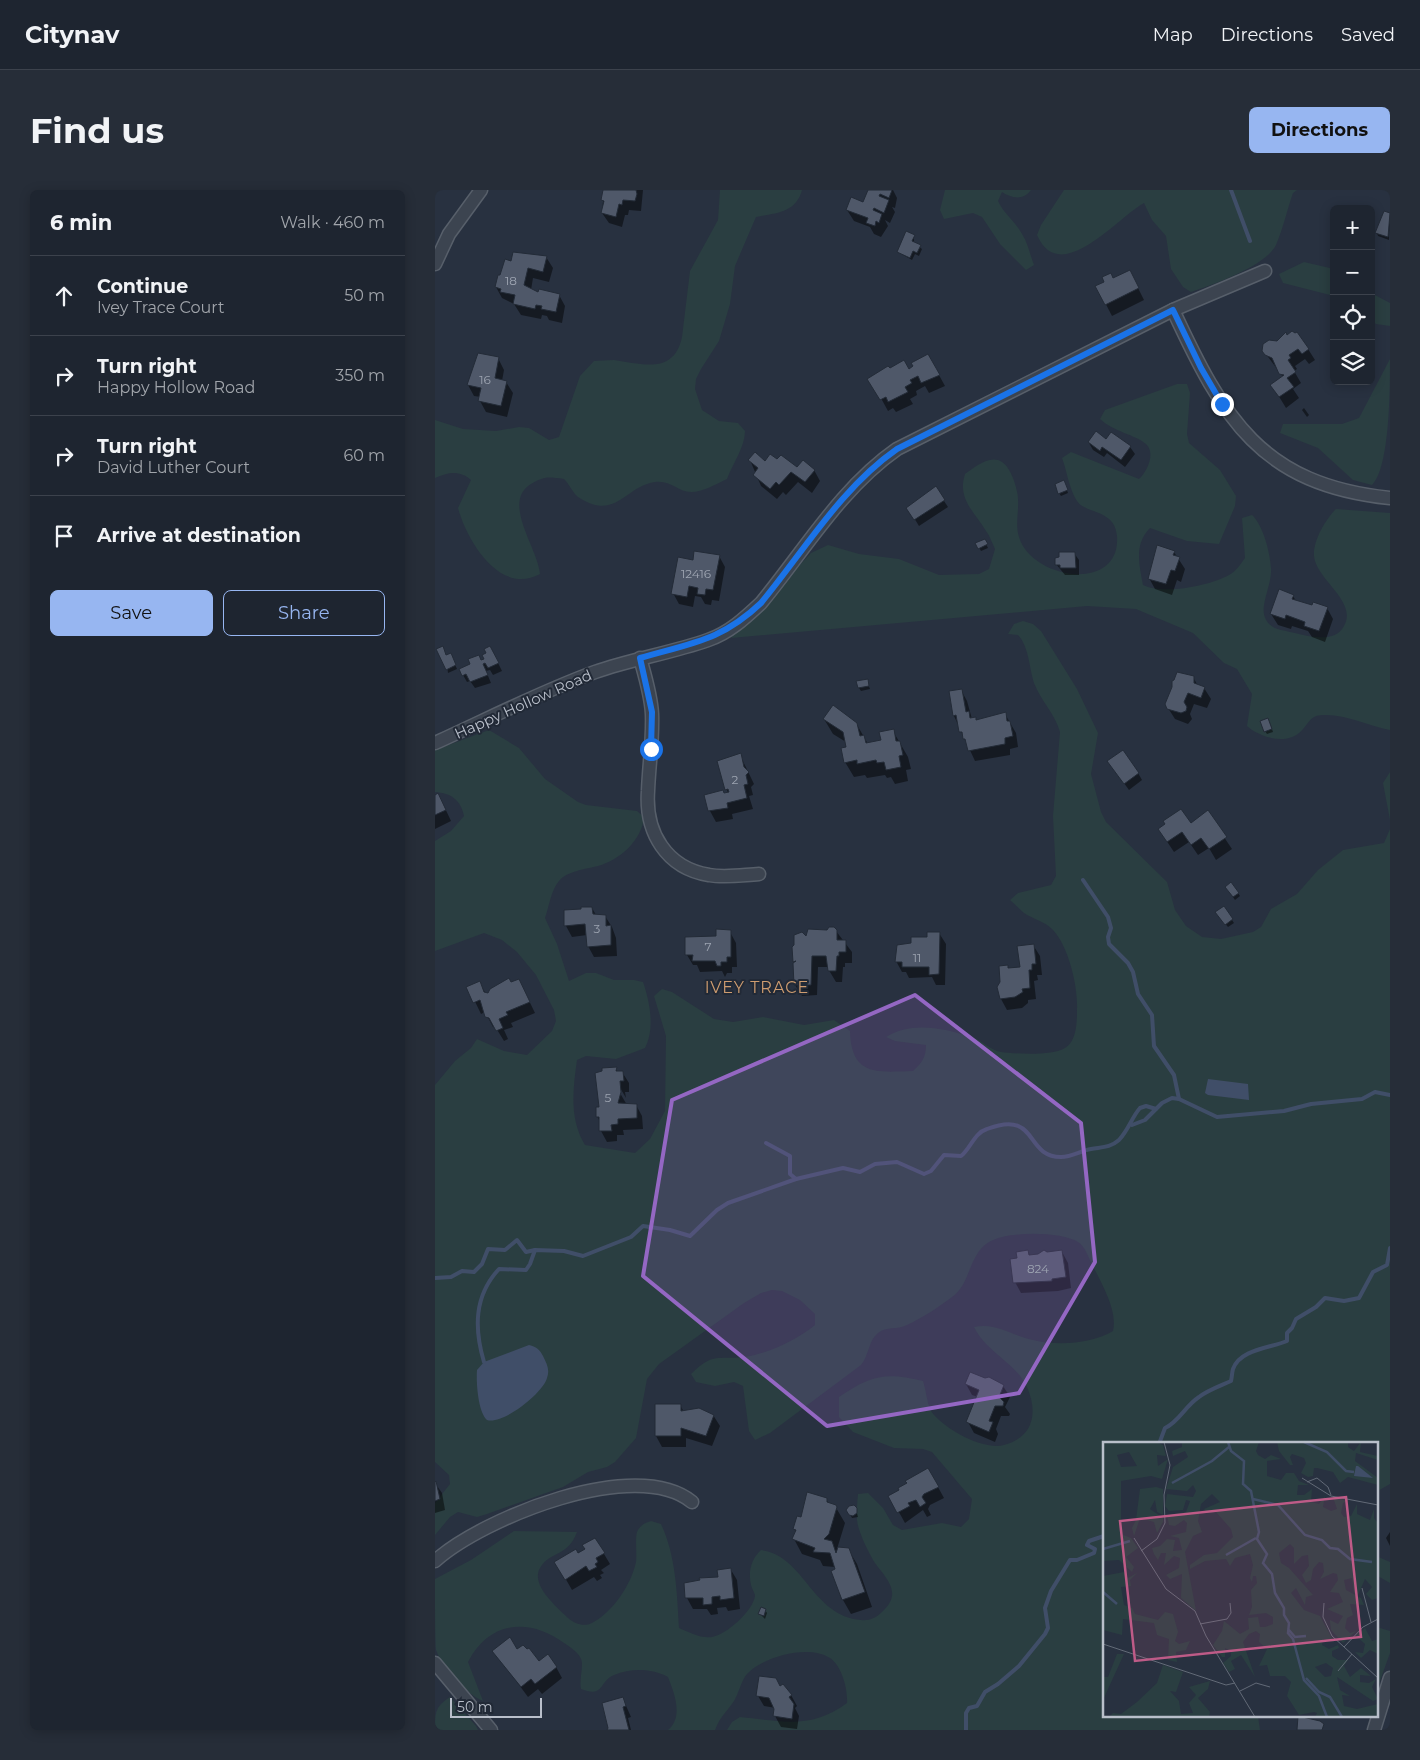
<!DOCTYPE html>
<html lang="en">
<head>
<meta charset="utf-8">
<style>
	:root { --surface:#1e2530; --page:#262d38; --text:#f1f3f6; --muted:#a1a5ab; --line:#3c424c; --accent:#97b6f1 }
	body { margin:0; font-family:Montserrat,sans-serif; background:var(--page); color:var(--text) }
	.controls { position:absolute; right:15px; top:15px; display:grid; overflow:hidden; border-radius:8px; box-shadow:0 2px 12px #0003 }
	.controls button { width:45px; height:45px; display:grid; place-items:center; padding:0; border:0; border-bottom:1px solid var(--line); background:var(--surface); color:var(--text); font:25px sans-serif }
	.scale { position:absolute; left:15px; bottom:12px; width:92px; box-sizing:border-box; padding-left:5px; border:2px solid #b9bfca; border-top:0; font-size:14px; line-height:18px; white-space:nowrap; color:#b9bfca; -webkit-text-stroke:4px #212936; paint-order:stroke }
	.stop { position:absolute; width:15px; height:15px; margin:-11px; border:4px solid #1a73e8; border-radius:50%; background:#fff }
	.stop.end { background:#1a73e8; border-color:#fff; box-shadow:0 1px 5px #0008 }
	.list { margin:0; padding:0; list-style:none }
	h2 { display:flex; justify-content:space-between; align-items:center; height:65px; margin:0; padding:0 20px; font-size:21px }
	h2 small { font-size:16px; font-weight:400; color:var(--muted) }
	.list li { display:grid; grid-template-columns:32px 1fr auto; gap:15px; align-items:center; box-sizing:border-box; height:80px; padding:0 20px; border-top:1px solid var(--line) }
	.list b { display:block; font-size:19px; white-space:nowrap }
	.list p { margin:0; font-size:16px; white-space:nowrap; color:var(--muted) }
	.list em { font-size:16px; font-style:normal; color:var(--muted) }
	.actions { display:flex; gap:10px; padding:15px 20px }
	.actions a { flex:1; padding:11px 0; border:1px solid var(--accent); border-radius:8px; text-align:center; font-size:18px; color:var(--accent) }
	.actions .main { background:var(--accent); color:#111 }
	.icon { flex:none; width:28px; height:28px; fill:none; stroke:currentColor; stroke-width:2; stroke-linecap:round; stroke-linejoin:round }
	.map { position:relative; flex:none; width:955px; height:1540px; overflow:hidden; border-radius:8px }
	header { display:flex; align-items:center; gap:30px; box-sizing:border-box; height:70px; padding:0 25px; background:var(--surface); border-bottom:1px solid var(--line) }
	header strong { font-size:24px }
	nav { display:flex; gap:28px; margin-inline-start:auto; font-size:18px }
	.intro { display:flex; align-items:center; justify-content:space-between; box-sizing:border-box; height:120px; padding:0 30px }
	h1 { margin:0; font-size:35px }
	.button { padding:12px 22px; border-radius:8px; background:var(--accent); color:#111; font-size:18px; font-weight:700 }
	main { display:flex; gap:30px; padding:0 30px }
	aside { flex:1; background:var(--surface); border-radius:8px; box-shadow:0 2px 12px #0003 }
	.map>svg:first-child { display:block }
</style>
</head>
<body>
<header>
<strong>Citynav</strong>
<nav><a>Map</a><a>Directions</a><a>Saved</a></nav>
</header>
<div class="intro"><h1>Find us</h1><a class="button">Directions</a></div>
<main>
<aside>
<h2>6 min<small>Walk · 460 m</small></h2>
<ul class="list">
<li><svg class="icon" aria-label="ahead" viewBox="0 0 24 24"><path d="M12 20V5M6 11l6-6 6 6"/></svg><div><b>Continue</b><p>Ivey Trace Court</p></div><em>50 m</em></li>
<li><svg class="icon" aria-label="right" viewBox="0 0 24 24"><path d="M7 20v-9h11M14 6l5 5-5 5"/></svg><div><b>Turn right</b><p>Happy Hollow Road</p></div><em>350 m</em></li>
<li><svg class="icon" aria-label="right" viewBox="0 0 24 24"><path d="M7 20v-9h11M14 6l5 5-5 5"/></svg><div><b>Turn right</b><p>David Luther Court</p></div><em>60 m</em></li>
<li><svg class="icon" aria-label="arrive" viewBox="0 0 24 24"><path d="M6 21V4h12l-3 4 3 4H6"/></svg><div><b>Arrive at destination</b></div></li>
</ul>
<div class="actions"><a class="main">Save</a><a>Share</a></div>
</aside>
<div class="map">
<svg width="955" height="1540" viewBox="0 0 955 1540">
	<rect width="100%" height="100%" fill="#283140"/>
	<g fill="#2a3e41">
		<path d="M285,0h82c-6,23 -26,23 -46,27l-21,49 -5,38 -11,37 -18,28 -5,10 -1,10 7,21 17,11 19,2 7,8c0,16 -12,32 -18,48 -11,5 -24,13 -36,13 -13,0 -20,-12 -36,-10 -30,4 -39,40 -77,15 -5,-4 -9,-13 -14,-18 -16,-2 -19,-3 -33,5 -30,18 7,64 9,90 -40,22 -73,-33 -82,-66l13,-28c-11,-10 -23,-8 -36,-2v-58l28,9 33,2 23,-4 10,1 20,12 10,-3 21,-61 14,-15c6,0 13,-1 20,-1 28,4 60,15 68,-23l8,-66 28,-51z"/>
		<path d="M510,0h86c-8,11 -20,8 -29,2l-4,9c6,13 17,20 24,33 6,9 8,21 12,31l-8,5 -26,-26 -18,-27 -9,-4 -29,6 -4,-9z"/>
		<path d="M629,0h233l-4,3c-6,17 -10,36 -17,52 -10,21 -64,40 -85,47l-8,-5 -12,-18 -5,-33 -14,-16 -8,-17c-26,14 -84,85 -107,32l4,-10z"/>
		<path d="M869,72l30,7v27l-51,-13 -4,-9z"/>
		<path d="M936,103l19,10v23l-14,-2 -5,-5z"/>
		<path d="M955,169c0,30 0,109 -18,126l-19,-5 -35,-32 -38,-15 3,-9h59l17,-6z"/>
		<path d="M742,194h10l3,9 -3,41 2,9 31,27 16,26 -1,10 -16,38 -32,-3 -37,-13c-16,16 -11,36 -7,57 20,10 66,1 86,-10 7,-4 11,-10 16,-17l-3,-40 10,-3c11,10 18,37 19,53 1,11 -5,25 -7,37 -2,13 4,22 17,25 18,3 52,17 63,-4 14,-25 -28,-46 -30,-70 -1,-15 11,-36 22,-47l54,4v217c-22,-4 -44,-16 -67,-15 -14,0 -15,11 -24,18 -14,12 -40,4 -52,-7l5,-32 -15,-25 -13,-6 -31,-30 -57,-24 -49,-3 -356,32 80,-85 17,-8 31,9 40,5 40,16 40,-1 10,-5 6,-20c-3,-6 -5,-13 -9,-18 -12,-20 -29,-32 -21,-57 10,-7 25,-20 37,-12 9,5 16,28 16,37 1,13 -3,26 1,38 13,43 102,56 98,-1 -2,-27 -32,-22 -40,-35 -8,-12 -10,-30 -15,-43l9,-6 68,27c8,-7 17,-26 7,-35 -12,-10 -32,-12 -46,-25l5,-9z"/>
		<path d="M588,431l10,3 8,7 36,58 21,44 -7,41 10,38 5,10 61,60 8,28 11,16 16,11 19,2 32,-7 8,-5 10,-18 26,-15 21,-24 25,-20 41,-7 6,-14v655l-14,8v-48h-272v272h154l2,14h-533l5,-8 8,-5c42,4 71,13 107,-14 1,-13 -5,-37 -17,-45 -21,-14 -66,-2 -83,16 -6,7 -8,19 -13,27 -8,12 -13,14 -19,29h-47c16,-14 6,-37 0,-53 -16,-9 -37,-9 -54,-2 -16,7 -9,23 -33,14 -2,-10 3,-24 0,-30 -2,-6 -11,-12 -17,-16 -35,-26 -75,-22 -96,19l15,39c-16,-6 -41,-35 -47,-51 -1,-11 -1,-57 -1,-71l36,-19 43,-29 63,1c-9,24 -24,19 -35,33 -15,18 15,42 26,53 7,6 16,9 24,5 21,-11 39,-38 44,-61 1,-8 -1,-23 1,-30 3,-7 8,-9 14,-11l10,3c15,32 16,69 18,104 10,4 22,11 33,9 14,-2 41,-26 43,-41 0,-3 -3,-7 -4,-11 -3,-13 0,-26 10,-35 43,5 51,66 100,70 8,1 15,-2 21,-8 4,-4 9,-9 10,-16 2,-13 -13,-26 -19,-36 -5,-9 -10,-19 -13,-28 -5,-12 -3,-25 -2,-38l10,-1 15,15 10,17 9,5 40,-7 19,4 8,-8 3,-20 -40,-47 -9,-3 -29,-1 -41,-16 -14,-15v-20c32,-22 47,-25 84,-16 3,9 4,22 8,30 11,17 53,40 73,34 30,-8 34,-33 23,-58 -11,-24 -41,-35 -53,-60 23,-5 38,9 59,13 25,6 58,4 80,-9 5,-21 -12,-48 -21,-67 -4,-7 -7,-18 -14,-22 -17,-11 -72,-11 -89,0 -21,13 -18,42 -37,55 -13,10 -30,21 -45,28 -10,5 -20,1 -29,8 -10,8 -9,23 -17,32l-91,68 -15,7 -6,-9 -6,-45 -9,-4 -19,4 -19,-4 -5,-8c23,-22 24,-14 53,-17 23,-3 53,-17 71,-32v-11l-15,-14 -18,-9 -10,-1 -11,3 -17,10 -85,61 -12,15 -11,59 -21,24 -8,5 -19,5 -25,15 -76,27 -10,3 -19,-5 -8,5 -15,18v-32l15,-19 -1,-9 -14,-13v-377l20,-24 16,-13 6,-9 27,12 23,4 25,-24 4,-10 -2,-11 -18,-35 -19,-23 -15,-12 -18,-7 -49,18v-110l16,-10 13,-15c-3,-16 -13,-23 -29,-24v-42l54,-20 30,18 26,31 33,23 8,3 51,6 7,6c-2,23 -24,43 -46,49 -12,3 -31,5 -39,15 -8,9 -10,26 -14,37l12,26 12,37 17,-8h10l18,7h20l9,2c7,20 12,47 2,66l-29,11 -30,-3 -9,4c-4,29 -8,59 8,85l50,8 15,-14 15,-28 1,-75 -12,-40 8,-7 10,3 42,27 19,3 30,-5 41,8 30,-5 16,11c1,46 28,41 63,40 9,-8 13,-14 13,-26l-31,-4 -9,-4c25,-16 58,-9 85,0 11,3 19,13 30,15 15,2 52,4 64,-4 12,-7 12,-27 12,-39 1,-22 -8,-62 -24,-79 -7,-8 -20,-11 -29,-17 -5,-4 -9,-9 -14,-13l8,-7 33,-8 5,-9 -3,-60 7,-84c-5,-18 -19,-31 -26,-49 -5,-16 -5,-36 -16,-48l-10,-1 6,-10z"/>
		<path d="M955,582v48l-7,-37z"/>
		<path d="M941,1366l14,6v21l-14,-8z"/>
		<path d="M945,1438l10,3v22l-14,39v-63z"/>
		<path d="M15,1507l26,29 2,4h-43c0,-18 0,-23 15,-33z"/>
	</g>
	<g fill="#404e68">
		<path d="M773,889l40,5 1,16 -41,-5 -3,-2z"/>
		<path d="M94,1155c8,2 11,5 14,11 4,8 7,14 4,22 -4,15 -44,47 -60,42 -9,-8 -11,-38 -10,-50l7,-8z"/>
	</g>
	<g fill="#0007">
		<path d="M169,0h39l-2,21 -12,-1 -1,5h-3l-3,12 -13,-4 -7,-10z"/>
		<path d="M434,0h24l4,8 -2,10 -3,-1 3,5 -5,11 -5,-3 3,6 -7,11 -7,-3 -4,-7 -16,-6 -7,-11 17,-6z"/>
		<path d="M950,22l5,2 -1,26 -11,-4 -1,-3z"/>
		<path d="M479,46v7l8,6 -3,7 -4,-2 -3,6 -14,-8z"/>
		<path d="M111,67l7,11 -4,14 -16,-4 -2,12 8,4 20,1 6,11 -3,17 -13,-3 -2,-4 -5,-1 -1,4 -20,-4 -7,-11 -12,-6 -6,-11 4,-10 12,-15z"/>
		<path d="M678,89l22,3 9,18 -32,16 -15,-29z"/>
		<path d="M829,155l44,4 7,11 -6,4 -4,-5 -10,7 2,3 -3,2 7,12 -8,6 6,9 -13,10 -14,-23 11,-8 -20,-27z"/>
		<path d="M63,168l6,12 -2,11 4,1 7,11 -6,24 -21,-5 -6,-11 1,-4 -7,-1 -6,-11 7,-19z"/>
		<path d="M499,176l11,20 -16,7 -4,-7 -9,5 1,4 -7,4 3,5 -17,8 -3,-4 -5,3 -18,-33 19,-8h20z"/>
		<path d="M869,218l5,7 -2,2 -5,-7z"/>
		<path d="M677,243l18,14 5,7 -10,13 -18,-14 -3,4 -11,-7 -4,-7 18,-3z"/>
		<path d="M315,270l15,2 12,-1 20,8 17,1 6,11 -8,12 -14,-11 -12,13 -3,-3 -6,7 -16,-13z"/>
		<path d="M630,295l3,8 -7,3 -2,-3z"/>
		<path d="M509,311l4,6 -29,19 -11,-18z"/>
		<path d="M549,350l4,8 -7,3 -4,-7z"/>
		<path d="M739,362l11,17 -4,13 -4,-2 -5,15 -17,-6 -6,-11z"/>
		<path d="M639,363l5,7v15h-14l-9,-11z"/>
		<path d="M284,366l6,11 -6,34 -7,-1 -1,5 -6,-1 -4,-7 -6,-1 -2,11 -14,-3 -6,-11 21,-32z"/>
		<path d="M858,406l3,5 16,6 15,1 6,11 -8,23 -13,-5 -4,-6 -16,-5 -1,3 -13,-4 -7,-11z"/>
		<path d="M15,464l7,15 -9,4 -2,-17z"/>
		<path d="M59,465l8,16 -9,4 -3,-5 -4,1 5,12 -16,5 -5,-7 -3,1 -4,-7z"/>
		<path d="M758,487l5,9 6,2 7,11 -4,9 -13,-4 -4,10 2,5 -4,5 -13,-5 -7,-11z"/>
		<path d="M432,491l3,8 -9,2 -2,-3z"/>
		<path d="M526,500l6,11 5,18 3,-1 2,3 28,-7 11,19 2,14 -8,2v6l-35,6 -21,-45 -4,-24z"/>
		<path d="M389,529l32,4 12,21 14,-3 11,-10 15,26 3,12 -5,1 2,11 -13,3 -4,-7 -4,1 -2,-3 -18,3 -2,-3 -11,2 -9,-15 1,-20 -13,-8z"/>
		<path d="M835,533l3,9 -6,2 -2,-3z"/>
		<path d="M305,565l14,29 -3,3 2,8 -4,1 4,13 -21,5 1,5 -17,3 -6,-11 -4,-15 22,-3 -10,-32z"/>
		<path d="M678,578l25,5 4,7 -13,10z"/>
		<path d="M0,606l9,10 7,15 -16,8z"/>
		<path d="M772,622l25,37 -16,11 -7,-12 -11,7 -9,-13 -15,10 -8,-12z"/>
		<path d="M793,700l10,3 2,3 -5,4z"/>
		<path d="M157,718l4,7 9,1 7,11 4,11 1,18 -23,1 -6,-11 -1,-11 -15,2 -6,-11z"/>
		<path d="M784,726l13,4 2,3 -6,4z"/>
		<path d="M401,741l16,21v11h-7v4h-2l-1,15h-6l-9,-15h-9l-1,28 -15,1 -7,-11v-24l12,-23z"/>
		<path d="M295,742l6,11 1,24h-5v6h-5l-2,4 -3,-6 -22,1 -3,-7h-4l-6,-10z"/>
		<path d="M504,743l7,11 -1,41h-9l-4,-8 -23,1 -3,-6h-4l-6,-11 17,-17z"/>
		<path d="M598,755l7,11 2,19h-5l1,5 -4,1 2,18 -8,1v3l-6,5 -15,2 -6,-11 6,-33 2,3 13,-1z"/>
		<path d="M84,790l16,33 -24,10 2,4 -9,3 4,9 -4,2 -8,-13 -3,-1 -8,-15 -4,2 -13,-27 11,-5 7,12 3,1z"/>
		<path d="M181,878l2,5 4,-1 7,11v9h-4l1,6 -7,-12 -2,2 10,17h9l6,11 1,13 -20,1 1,5h-7v6l-10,1 -6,-11 -1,-9 -3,-6z"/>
		<path d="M593,1062l2,4 32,-4 6,11 3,25 -13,3 -37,2 -6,-11 3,-23z"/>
		<path d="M531,1194l37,2 7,11 -5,10 5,7 -1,2h-8l-5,13 2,5 -3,8 -21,-9 -6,-11 10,-25 -6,-2z"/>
		<path d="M245,1215l4,7 29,3 7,11 -8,20 -26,-8v9h-24l-6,-11z"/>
		<path d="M493,1279l16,29 -14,7 -2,4 3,6 -4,2 -4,-7 -18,13 -15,-27z"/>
		<path d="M0,1293l7,10 3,17 -10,3z"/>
		<path d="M391,1309l3,5 6,2 10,17 -8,26h11l9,15 15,43 -21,7 -8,-14 -8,-33 -12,-1 -3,-6 -18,-6 -8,-15 2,-7 -2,-3 8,-11z"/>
		<path d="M421,1319l2,8 -6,1 -4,-8z"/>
		<path d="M955,1342v14l-4,-8z"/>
		<path d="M160,1349l15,25 -9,6 3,3 -4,2 2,3 -5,3 -3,-4 -22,13 -16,-28 30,-13z"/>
		<path d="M296,1380l6,10 3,29 -12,2 -2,-4 -9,1 1,6 -7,1 -4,-6h-14l-6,-11z"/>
		<path d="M330,1420l2,3 -2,6 -5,-5z"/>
		<path d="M59,1461h23l22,12 17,4 6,11 -20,16 -4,-5 -10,8z"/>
		<path d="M345,1497l11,8 6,11 -2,2 4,8 -2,13 -16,-2 -6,-11 1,-8 -12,-2 -6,-10z"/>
		<path d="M188,1509l8,18 -3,1 3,12h-23z"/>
	</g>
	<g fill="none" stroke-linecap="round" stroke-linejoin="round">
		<g stroke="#404e68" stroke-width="4">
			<path d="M796,0l19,51"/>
			<path d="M648,690l25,37 3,11 -3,9 1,7 19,19 5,9 5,22 14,21 2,31 20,29 5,24"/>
			<path d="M697,935l13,-5 17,-17 10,-5 7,1 38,18 67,-6 27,-7 51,-5 13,-7 15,3"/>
			<path d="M331,953l24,13v18l6,5"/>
			<path d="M0,1088l16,-1 11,-6 12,1 8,-8 6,-15 17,1 12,-10 9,12 9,-2 29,1 19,5 48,-19 12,-11 27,4 20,6 27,-26 11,-7 68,-24 47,-11 17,4 15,-8 22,-2 27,12 7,-3 13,-16 17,1c10,-8 13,-23 26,-27 52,-20 37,28 74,28 11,0 19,-6 30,-8 10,-2 19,-1 28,-9 10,-11 13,-23 21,-32l6,-2 10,3"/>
			<path d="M49,1172c-10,-34 -10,-66 15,-93l27,1 4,-6 5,-14"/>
			<path d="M724,1254l6,-16c14,-6 20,-22 34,-31 9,-7 21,-11 32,-16 1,-4 1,-9 2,-12 7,-20 38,-21 54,-28v-8l5,-5 4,-9 20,-12 9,-9 19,3 15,-3 14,-26 14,-7 3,-17"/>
			<path d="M531,1540v-17l3,-5 8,-2 8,-14 13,-8 21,-18 26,-32 3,-6 -3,-20 6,-17 19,-31h7l17,-7 1,-4 -8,-4 2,-4 15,-5"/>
		</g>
	</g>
	<g fill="#4f5869" stroke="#232b37">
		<path d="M168,0h33l1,4 -2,7 -12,-1 -1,5 -3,-1 -3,13 -15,-4 3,-12 -3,-1z"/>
		<path d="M433,0h24l-3,8 -9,-4 -1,2 10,4 -5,13 -10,-5 -1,2 9,4 -3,9 -3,-2 -1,5 -9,-3 2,-5 -22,-8 5,-13 12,5z"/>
		<path d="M949,21l6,2 -2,24 -13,-4z"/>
		<path d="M471,41l9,4 -3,6 9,4 -4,8 -4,-2 -3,7 -13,-6z"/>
		<path d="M78,62l34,4 -4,16 -15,-4 -4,17 14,7 1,-3 21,5 -4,18 -15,-3 1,-3 -6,-1 -1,4 -22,-5 2,-9 -15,-3 1,-3 -6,-2 3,-12h2l5,-16 6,2z"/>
		<path d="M695,80l9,18 -34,17 -10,-19 9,-4 -2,-5 9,-4 2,5z"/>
		<path d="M857,141l3,2 2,-1 12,17 -7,5 -4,-5 -9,6 2,3 -3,2 8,12 -9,6 7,9 -15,10 -9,-12 14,-10 -5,-1 -7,-16 -7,-3 -3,-4 1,-7 6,-4 8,1 9,-9 1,3z"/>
		<path d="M43,163l21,4 -4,21 12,3 -6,25 -23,-5 3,-13 -14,-3z"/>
		<path d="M493,164l12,21 -19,8 -3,-7 -8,4 2,3 -7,4 3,5 -20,10 -2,-5 -6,3 -13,-21 21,-13 2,2 14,-8 5,9 4,-3 -2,-3z"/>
		<path d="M661,241l10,8 5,-7 20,14 -10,14 -19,-13 -2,4 -12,-9z"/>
		<path d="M320,262l10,9 5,-7 7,5 4,-4 16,12 6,-7 12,10 -10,12 -14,-10 -12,13 -3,-3 -6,7 -17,-14 5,-7 -10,-8z"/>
		<path d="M629,290l4,10 -10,4 -3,-10z"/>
		<path d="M501,296l9,14 -31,20 -8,-12z"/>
		<path d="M550,349l3,5 -10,5 -3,-6z"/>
		<path d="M722,355l18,6 -2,4 7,2 -5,14 -4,-1 -5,14 -18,-5z"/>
		<path d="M259,361l26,4 -7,35 -7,-1 -1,6 -8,-1 1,-6 -9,-2 -2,11 -16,-3 7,-37 15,3z"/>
		<path d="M624,362h16l1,16h-16v-3h-5v-7l4,-1z"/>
		<path d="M844,399l15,6 -2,4 20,6 1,-3 15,5 -9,24 -15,-5 1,-4 -19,-7 -1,4 -15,-5z"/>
		<path d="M8,456l3,9 5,-2 5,12 -10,5 -10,-21z"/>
		<path d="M55,456l9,17 -11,5 -3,-5 -2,1 5,11 -18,7 -4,-8 -4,2 -3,-7 11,-5 -2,-5 11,-4 2,5 3,-1 -2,-4 4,-2 -2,-4z"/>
		<path d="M742,482l17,4v7l11,4 -4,11 -13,-5 -4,9 3,5 -1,4 -5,2 -14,-4 -2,-5 7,-17v-6l2,-1z"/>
		<path d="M433,489l1,7 -11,2 -2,-7z"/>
		<path d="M527,499l4,23 3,-1 1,7 6,-1v3l30,-8 1,9h3l3,15 -8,2v6l-37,7 -3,-12h-2l-1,-7h-3l-3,-17 -3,1 -4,-25z"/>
		<path d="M398,515l24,18 3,13 4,-1 2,8 15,-3 -2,-8 15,-3 2,12h4l3,14 -4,1 2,11 -15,3 -2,-8 -7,1 -1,-3 -19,4v-4l-13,3 -3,-15 5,-1 -3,-15 -20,-13z"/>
		<path d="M833,528l4,11 -8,3 -4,-11z"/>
		<path d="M688,560l16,23 -15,11 -17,-23z"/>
		<path d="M306,563l3,14 5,5 -3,3 2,9 -4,1 3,13 -20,5 1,5 -20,3 -4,-16 19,-5 1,3 5,-1 -1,-3 -3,1 -8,-29z"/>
		<path d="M3,603l8,17 -11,5v-20z"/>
		<path d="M746,619l10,14 17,-13 19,27 -18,12 -8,-11 -10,7 -9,-13 -15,10 -9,-13 7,-5 -2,-3z"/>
		<path d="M796,692l8,11 -6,4 -8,-10z"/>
		<path d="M789,716l9,13 -8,6 -10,-13z"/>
		<path d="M146,717h11l1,7 13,1v11l5,-1v20l-24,2 -2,-23 -21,2v-16l17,-1z"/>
		<path d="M394,737h5l3,3v10h9v12h-7v4h-2l-1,15h-8l-2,-15h-14l-1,29h-17l-1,-22 3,-2 -3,1 -1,-15 2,-2v-10l8,-3 4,4 2,-7 19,1z"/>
		<path d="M281,739l15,1v27h-4v5h-6v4h-4l-2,-5h-23l1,-6h-8v-18l31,-1z"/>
		<path d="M492,742h13l-1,42 -10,1v-8h-27v-5h-7l2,-17 14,-2v-6h16z"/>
		<path d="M599,754l2,20h-4v6h-3l1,18 -8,1 1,3 -8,5 -15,2 -3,-12 3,-5 -1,-16 9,-1v3l12,-1 -3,-21z"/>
		<path d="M74,788l2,4 8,-3 11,23 -24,10 2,3 -9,4 4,9 -7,3 -7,-13 -4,-1 -5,-17 -7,3 -7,-16 14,-6 4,11 4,1 2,-4z"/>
		<path d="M182,877l-1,4h7l1,10h-4l1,11 -3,11 19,1v14l-19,1v5l-7,1 1,6h-13v-14h-3v-10h3l-4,-34 7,-2v-3z"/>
		<path d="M593,1060l1,5 9,-1 6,-4 3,2 15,-2 4,27 -14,2v2l-39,2 -3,-24 7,-1 -1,-6z"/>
		<path d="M535,1182l15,6 4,-1 15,8 -5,12 5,5 -1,4h-8l-6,15 4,1 -4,10 -23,-10 13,-32 -14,-6z"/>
		<path d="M220,1214h26v7l18,-3 15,7 -8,21 -25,-8v8h-26z"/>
		<path d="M493,1278l11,19 -15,7 -2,3 4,6 -6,4 -4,-7 -8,3 2,3 -13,7 -9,-17 11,-6 -1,-2 9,-5 -2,-2z"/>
		<path d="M1,1291l4,18 -5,2v-19z"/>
		<path d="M372,1302l20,6v4l9,3 1,2 -8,27 -5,5 8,2 4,12 2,-6 11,1 16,44 -23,8 -11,-29 4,-2 -5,-16 -17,-1 2,-4 -23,-9 4,-9 -3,-1 4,-13 4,1z"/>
		<path d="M419,1315l3,3v5l-4,3 -4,-1 -3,-5 3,-4z"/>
		<path d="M160,1348l10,15 -9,5 2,4 -3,2 2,3 -8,4 -3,-5 -21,14 -11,-18 22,-13 2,4 7,-4 -3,-4z"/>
		<path d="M296,1378l3,30 -14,2v-4l-8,1v7l-9,1v-7h-18l-1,-15 16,-3 -1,-2 19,-1 -1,-7z"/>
		<path d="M326,1417l5,2 -2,7 -6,-2z"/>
		<path d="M75,1447l7,12 6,-4 4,4 2,-1 10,13 9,-7 9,13 -22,17 -4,-5 -10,8 -29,-36z"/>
		<path d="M324,1486l17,2 4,8 3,-2 9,11 -3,2 5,7 -2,15 -19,-3 1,-7 -5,-11 -13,-2z"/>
		<path d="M188,1507l3,9 -3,1 6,23h-22l1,-2 -6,-25z"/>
		<path d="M863,1526l22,5 4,3 -2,6h-25z"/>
	</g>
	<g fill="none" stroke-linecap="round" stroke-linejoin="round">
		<defs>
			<g id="minor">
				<path d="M0,74l14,-30 32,-44"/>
				<path d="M738,120c50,108 88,175 217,188"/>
				<path d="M205,468c5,18 11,37 12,56 1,26 -3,51 -4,77 -3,41 18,77 61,84 16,3 33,0 50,-1"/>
				<path d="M0,553c53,-24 105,-51 160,-71 37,-13 76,-19 113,-32 21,-7 37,-22 53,-37 43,-52 80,-115 136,-154l276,-139 92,-39"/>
				<path d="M0,1371c48,-43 201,-105 257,-59"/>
				<path d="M0,1473l56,67"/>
				<path d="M939,1540l16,-52"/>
			</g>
		</defs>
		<use href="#minor" stroke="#575f6a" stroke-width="15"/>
		<use href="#minor" stroke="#3c4450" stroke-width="12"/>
	</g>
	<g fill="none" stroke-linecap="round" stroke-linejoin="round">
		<path stroke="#1a73e8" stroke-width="6" d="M216,559l1,-37 -12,-54c51,-15 81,-17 121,-55 43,-52 80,-115 136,-154l276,-139 28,58 21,36"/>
	</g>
	<path fill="#9467c3" fill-opacity="0.2" stroke="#9467c3" stroke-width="4" stroke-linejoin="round" d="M480,805l166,128 14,139 -76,131 -192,33 -184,-150 29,-176z"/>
	<g text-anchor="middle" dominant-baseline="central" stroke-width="4" stroke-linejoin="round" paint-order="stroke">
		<g font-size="12" fill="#9ea5b2">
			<text x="76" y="90">18</text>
			<text x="50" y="189">16</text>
			<text x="261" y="383">12416</text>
			<text x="300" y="589">2</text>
			<text x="162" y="738">3</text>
			<text x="273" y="756">7</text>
			<text x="482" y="767">11</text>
			<text x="173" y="907">5</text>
			<text x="603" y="1078">824</text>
		</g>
		<g font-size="15" fill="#b9bfca" stroke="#212936">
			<text transform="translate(88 514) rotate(-24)">Happy Hollow Road</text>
		</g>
		<g font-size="16" letter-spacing="1" fill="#cf9d70" stroke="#212936">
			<text x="322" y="797">IVEY TRACE</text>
		</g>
	</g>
	<g transform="translate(668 1252)">
		<rect width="275" height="275" fill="#283140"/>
		<path d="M0,0h53l7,3 3,11 -9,-1 1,11 10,-7 -6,20 -11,-3 -30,5v53l10,4 7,10 -12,9 8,10 -2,5 -13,-12 -16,1zM26,10l8,14 -16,1 -4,-12zM79,0h77l-3,9 2,4 7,4 6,-4 10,4 -14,2v15l14,4 5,-7h8l5,8 10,4h-11l-1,10h7l8,-6 -1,13 8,2 6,-8 -2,11 8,4 6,-2 -4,-12 14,4 -4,2 -2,10 3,4 7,-1 6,-12v10l13,6 4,-11v9l4,5v75l-6,2 -6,-6 6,-7 -7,-8 -7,16 -4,-2 -2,-15 -8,2 2,10 15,8 3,7 -14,-1 3,11 -6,3 -2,10 5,5 6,-2 -13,12 -12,-13 -1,-8v-2l8,4 5,-8 -16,-7 16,-7 -4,-9 -9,-1 8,-12 -1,-6 -4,-1 -13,6 4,-7 -1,-9 -4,-1 -6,7 -2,11 -5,3 -4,-8 7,-9 -1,-11 -6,1 -8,8v-16l-4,-4 -11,9 2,10 8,5 24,27 -7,2 -1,8 -9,-17 -5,5 13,17 16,6 14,26 -11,-3 -1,6 7,4 9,-4 1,3 -7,3v5l6,4h10l-4,6 6,11 11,-9 10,8 -11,-1v7l9,1 7,-4 -4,8 6,12 -5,2 -36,-24 3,13 10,6 -8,-1 2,11 13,3 21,-5v13h-63l2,-4 -3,-1 -15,3 -12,-19 4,-14 -6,-6h-15l-3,-11 -8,1 8,-17 -8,-7 1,-8 -4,-3 -7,3 -6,8 12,35 -14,-22 -10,6 4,8 -6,3 -6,-9 8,-7v-5l-6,-3v9h-3l-9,-12 9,-14 2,-10 16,13 9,-5 -1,-11 10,-1 2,10h5l8,-3v-7l-7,-4 -17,2 3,-8 -1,-17 6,-7 -1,-7h-3l-1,6 -2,-4 3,-13 -3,-11 -15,4 -5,8 -4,-7 -21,2 -15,8v-4l14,-10 13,-2 16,-16 -2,-8 -15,-17 -9,1 -3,-4 16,-7 -8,-8 -11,10 -3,17 4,11 -9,4 -8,16 11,59 -15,-13 1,-24 -12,5 -4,-4 13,-7 1,-10 -6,-2 -10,9 2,-12h-5l-3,7 -4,-6 -2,-6 8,-2 7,-7 8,1 -2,11 9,-1 -3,-12 -9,-2 16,-4 1,-9 -3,-3 -9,6 -6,-1 -2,-10 19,-3 4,-11 -4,-1 -3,10 -14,1 -4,-5 2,-12 26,3 3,-6 -3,-6 -6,6 -21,-2 7,-22 15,-10 -3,-6 -12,5 -1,-5 10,-4zM223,221l7,5 -2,8 -6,1 -10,-10zM174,0h71v5l6,4 7,-9 -1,10 18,4v4l-22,-7 -1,8 23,17v7l-30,-8 -8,6 -7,-11 -16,-4h-3l-1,8 -5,1 -7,-4 5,-10 -2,-5 -12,-4 -2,3 3,8h-3l-11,-14zM53,45l7,2v26l-6,-3 -2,-12 -5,9 13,9v4l-6,11 -3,-11 -14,-4 -6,18 -2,-8 4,-8 4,-31zM21,130l4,6 9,-5 -7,7 1,6 -10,1 3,18 8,3 3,6 23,6 7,-8 8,2 5,18 -3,9 4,3 11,-3 -4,9 -10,2 1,10 -9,-2 1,-21 -12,-4 -3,-12 -31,-4 -1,16 -19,-5v-54zM262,186l7,13 6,-2v15l-8,-4 -9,8 -6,-6 8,1 2,-9 -9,-8zM14,212h7l-21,46v-23h5zM60,223l20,7 -7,20 -6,-1 9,10 2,13 12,-1 -4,-10 7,-8 -7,-8 21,-6 -2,8 -10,9 12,14 -1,5h-100l4,-4 8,1 16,-12 20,-19z" fill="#2a3e41" fill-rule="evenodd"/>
		<path d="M253,24h2l15,12 -19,-2z" fill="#404e68"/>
		<path fill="none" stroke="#404e68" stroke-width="2.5" d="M125,0l3,9 13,10 -1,23 8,7 8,41 -2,7 10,15 -4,9 9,11 3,19 9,15v7l5,8 -1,10 5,6 11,41 15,16 8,21M201,0l23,10 19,19 8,1M69,41l40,-22 17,-14M150,57l25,6 27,30 17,5 8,8 8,1 12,10 22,3M0,107l27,-8M123,113l30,-17M0,150l14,12M186,188l6,7 11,-1M203,236l13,14 11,5 12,20"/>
		<path fill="none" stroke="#626a77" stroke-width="1" d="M199,36l29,18 47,9M204,40l10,-4 11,9 3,8M31,96l32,51 29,22 11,25 49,81M38,109l16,-12 8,-16 -1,-28 6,-30 -6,-23M259,146l9,34M221,161l-1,14 9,19 46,42M97,182l27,-5 4,-6 -1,-10M0,202l123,41 9,-2M241,205l19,-20 15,-8M235,229l14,-17M137,249l16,-8 14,4"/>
		<path fill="#be5b87" fill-opacity="0.15" stroke="#be5b87" stroke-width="2.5" d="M243,55l15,140 -226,24 -15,-140z"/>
		<rect width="275" height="275" fill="none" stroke="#b9bfca" stroke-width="2.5"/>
	</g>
</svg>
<div class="controls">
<button>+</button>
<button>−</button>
<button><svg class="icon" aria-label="locate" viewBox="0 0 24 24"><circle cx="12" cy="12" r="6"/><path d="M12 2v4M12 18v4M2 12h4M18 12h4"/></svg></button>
<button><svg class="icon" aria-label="layers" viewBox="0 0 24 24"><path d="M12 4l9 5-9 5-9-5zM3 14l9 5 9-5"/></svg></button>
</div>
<div class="scale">50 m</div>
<div class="stop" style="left:216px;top:559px"></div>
<div class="stop end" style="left:787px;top:214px"></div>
</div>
</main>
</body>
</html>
